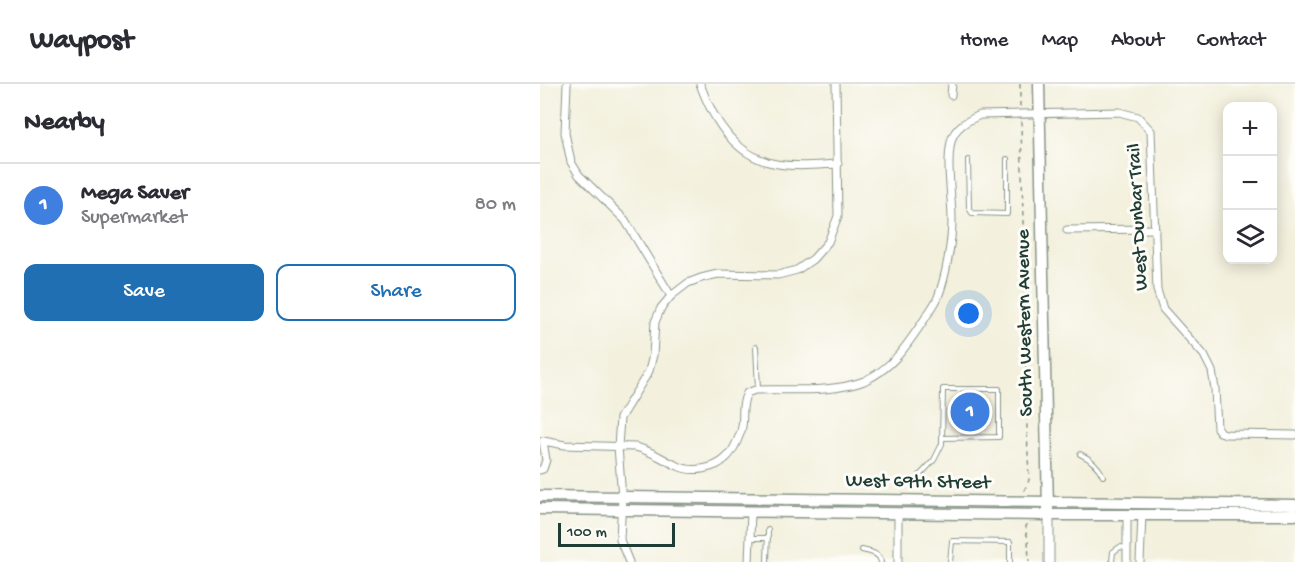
<!DOCTYPE html>
<html lang="en">
<head>
<meta charset="utf-8">
<style>
	:root { --surface:#fff; --page:#f7f7f7; --text:#2b2b33; --muted:#7c7c81; --line:#e1e1e2; --accent:#1f6fb2 }
	body { margin:0; font-family:"Gochi Hand",sans-serif; background:var(--page); color:var(--text) }
	.controls { position:absolute; right:18px; top:18px; display:grid; overflow:hidden; border-radius:12px; box-shadow:0 3px 15px #0003 }
	.controls button { width:54px; height:54px; display:grid; place-items:center; padding:0; border:0; border-bottom:2px solid var(--line); background:var(--surface); color:var(--text); font:30px sans-serif }
	.scale { position:absolute; left:18px; bottom:15px; width:117px; box-sizing:border-box; padding-left:6px; border:3px solid #1f3d34; border-top:0; font-size:16px; line-height:21px; white-space:nowrap; color:#1f3d34; -webkit-text-stroke:4px #fdfcf7; paint-order:stroke }
	.you { position:absolute; left:429px; top:230px; width:21px; height:21px; margin:-15px; border:4px solid #fff; border-radius:50%; background:#1a73e8; box-shadow:0 0 0 9px #1a73e833 }
	.badge { display:grid; place-items:center; width:39px; height:39px; border-radius:50%; background:var(--accent); color:#fff; font-size:20px; font-weight:700 }
	.pin { position:absolute; translate:-50% -50%; border:3px solid #fff; box-shadow:0 2px 6px #0006 }
	.list { margin:0; padding:0; list-style:none }
	h2 { display:flex; justify-content:space-between; align-items:center; height:78px; margin:0; padding:0 24px; font-size:26px }
	h2 small { font-size:20px; font-weight:400; color:var(--muted) }
	.list li { display:grid; grid-template-columns:39px 1fr auto; gap:18px; align-items:center; box-sizing:border-box; height:84px; padding:0 24px; border-top:2px solid var(--line) }
	.list b { display:block; font-size:22px; white-space:nowrap }
	.list p { margin:0; font-size:20px; white-space:nowrap; color:var(--muted) }
	.list em { font-size:20px; font-style:normal; color:var(--muted) }
	.actions { display:flex; gap:12px; padding:18px 24px }
	.actions a { flex:1; padding:14px 0; border:2px solid var(--accent); border-radius:12px; text-align:center; font-size:21px; color:var(--accent) }
	.actions .main { background:var(--accent); color:#fff }
	.icon { flex:none; width:33px; height:33px; fill:none; stroke:currentColor; stroke-width:2; stroke-linecap:round; stroke-linejoin:round }
	.map { position:relative; flex:none; width:755px; height:478px; overflow:hidden }
	header { display:flex; align-items:center; gap:36px; box-sizing:border-box; height:84px; padding:0 30px; background:var(--surface); border-bottom:2px solid var(--line) }
	header strong { font-size:28px }
	nav { display:flex; gap:33px; margin-inline-start:auto; font-size:21px }
	main { display:flex }
	aside { flex:1; background:var(--surface) }
	.map>svg:first-child { display:block }
</style>
</head>
<body>
<header>
<strong>Waypost</strong>
<nav><a>Home</a><a>Map</a><a>About</a><a>Contact</a></nav>
</header>
<main>
<aside>
<h2>Nearby<small></small></h2>
<ul class="list">
<li><span class="badge" style="background:#3f7fe0">1</span><div><b>Mega Saver</b><p>Supermarket</p></div><em>80 m</em></li>
</ul>
<div class="actions"><a class="main">Save</a><a>Share</a></div>
</aside>
<div class="map">
<svg width="755" height="478" viewBox="0 0 755 478">
	<rect width="100%" height="100%" fill="#fdfcf7"/>
	<filter id="ink" filterUnits="userSpaceOnUse"><feTurbulence type="fractalNoise" baseFrequency=".0167" numOctaves="2"/><feDisplacementMap in="SourceGraphic" scale="12" xChannelSelector="R" yChannelSelector="G"/><feConvolveMatrix kernelMatrix="1 2 1 2 8 2 1 2 1" color-interpolation-filters="sRGB"/></filter>
	<filter id="wash" filterUnits="userSpaceOnUse"><feTurbulence type="fractalNoise" baseFrequency=".008" numOctaves="4" result="noise"/><feDisplacementMap in="SourceGraphic" scale="24" xChannelSelector="R" yChannelSelector="G"/><feGaussianBlur stdDeviation="1.35" result="paint"/><feColorMatrix in="noise" values="0 0 0 0 0 0 0 0 0 0 0 0 0 0 0 0 0 1.4 0 .05"/><feComposite in="paint" operator="in"/></filter>
	<g filter="url(#wash)">
		<rect width="100%" height="100%" fill="#f3f0dd"/>
	</g>
	<g filter="url(#ink)">
		<g fill="none" stroke-linecap="round" stroke-linejoin="round">
			<defs>
				<g id="service">
					<path d="M428,76l1,48 3,5 35,1v-55"/>
					<path d="M216,263l2,42"/>
					<path d="M540,370c11,5 18,11 23,22"/>
					<path d="M380,391l14,-15 8,-16 1,-55h56v48l-57,1"/>
					<path d="M211,454h17"/>
					<path d="M322,466c9,2 17,3 19,12"/>
					<path d="M227,478l1,-32"/>
					<path d="M410,478l2,-21 58,1v20"/>
					<path d="M572,478l1,-10 7,-5 7,1"/>
				</g>
				<g id="minor">
					<path d="M27,0l-2,49 6,29 8,13 46,45 46,76"/>
					<path d="M160,0c12,33 32,68 68,78 22,6 48,3 70,2"/>
					<path d="M411,11l1,-11"/>
					<path d="M527,146l88,-1"/>
					<path d="M3,357l22,4 70,2c16,3 28,13 43,19 14,7 37,3 48,-8 7,-6 11,-16 14,-24 6,-14 -1,-26 7,-41l8,-3c33,-1 79,3 109,-9 29,-13 43,-36 60,-61 4,-7 11,-15 14,-23 8,-20 14,-56 14,-77 0,-24 -6,-55 -1,-78 3,-15 16,-21 29,-27l139,-3 19,5 13,14 6,159 6,19 41,46 8,16 3,18 2,39 3,4 6,2 69,1"/>
					<path d="M0,386l3,-1 3,-9 -3,-19"/>
					<path d="M89,478l-9,-22 2,-43 -4,-50 2,-29 29,-47 4,-16 2,-33 6,-14 10,-12 17,-13 13,-5 17,-4 60,1 19,-5 16,-11 15,-17 10,-26 -2,-132"/>
					<path d="M209,478l2,-50"/>
					<path d="M358,478v-48"/>
					<path d="M587,478v-47"/>
					<path d="M600,478l2,-47"/>
				</g>
				<path id="tertiary" d="M509,478v-47"/>
				<g id="secondary">
					<path d="M499,0l9,425"/>
					<path d="M0,412l755,9"/>
					<path d="M0,425l509,6h246"/>
				</g>
			</defs>
			<use href="#service" stroke="#899688" stroke-width="6"/>
			<use href="#minor" stroke="#899688" stroke-width="9"/>
			<use href="#tertiary" stroke="#899688" stroke-width="11"/>
			<use href="#secondary" stroke="#899688" stroke-width="13"/>
			<g stroke="#899688" stroke-width="1.5" stroke-dasharray="4.5 4.5" stroke-linecap="butt">
				<path d="M480,0v23"/>
				<path d="M481,37l5,248 -3,5 2,1v20l-1,2 2,5 3,78 -5,11 2,2"/>
				<path d="M487,440l-2,6 3,8 1,24"/>
			</g>
			<use href="#service" stroke="#fff" stroke-width="4"/>
			<use href="#minor" stroke="#fff" stroke-width="7"/>
			<use href="#tertiary" stroke="#fff" stroke-width="9"/>
			<use href="#secondary" stroke="#fff" stroke-width="10"/>
		</g>
	</g>
	<g text-anchor="middle" dominant-baseline="central" stroke-width="6" stroke-linejoin="round" paint-order="stroke">
		<g font-size="20" fill="#1f3d34" stroke="#fdfcf7">
			<text transform="translate(599 133) rotate(-93)">West Dunbar Trail</text>
			<text transform="translate(486 239) rotate(-91)">South Western Avenue</text>
			<text transform="translate(378 399) rotate(1)">West 69th Street</text>
		</g>
	</g>
</svg>
<div class="controls">
<button>+</button>
<button>−</button>
<button><svg class="icon" aria-label="layers" viewBox="0 0 24 24"><path d="M12 4l9 5-9 5-9-5zM3 14l9 5 9-5"/></svg></button>
</div>
<div class="scale">100 m</div>
<div class="you"></div>
<div class="pin badge" style="left:430px;top:328px;background:#3f7fe0">1</div>
</div>
</main>
</body>
</html>
